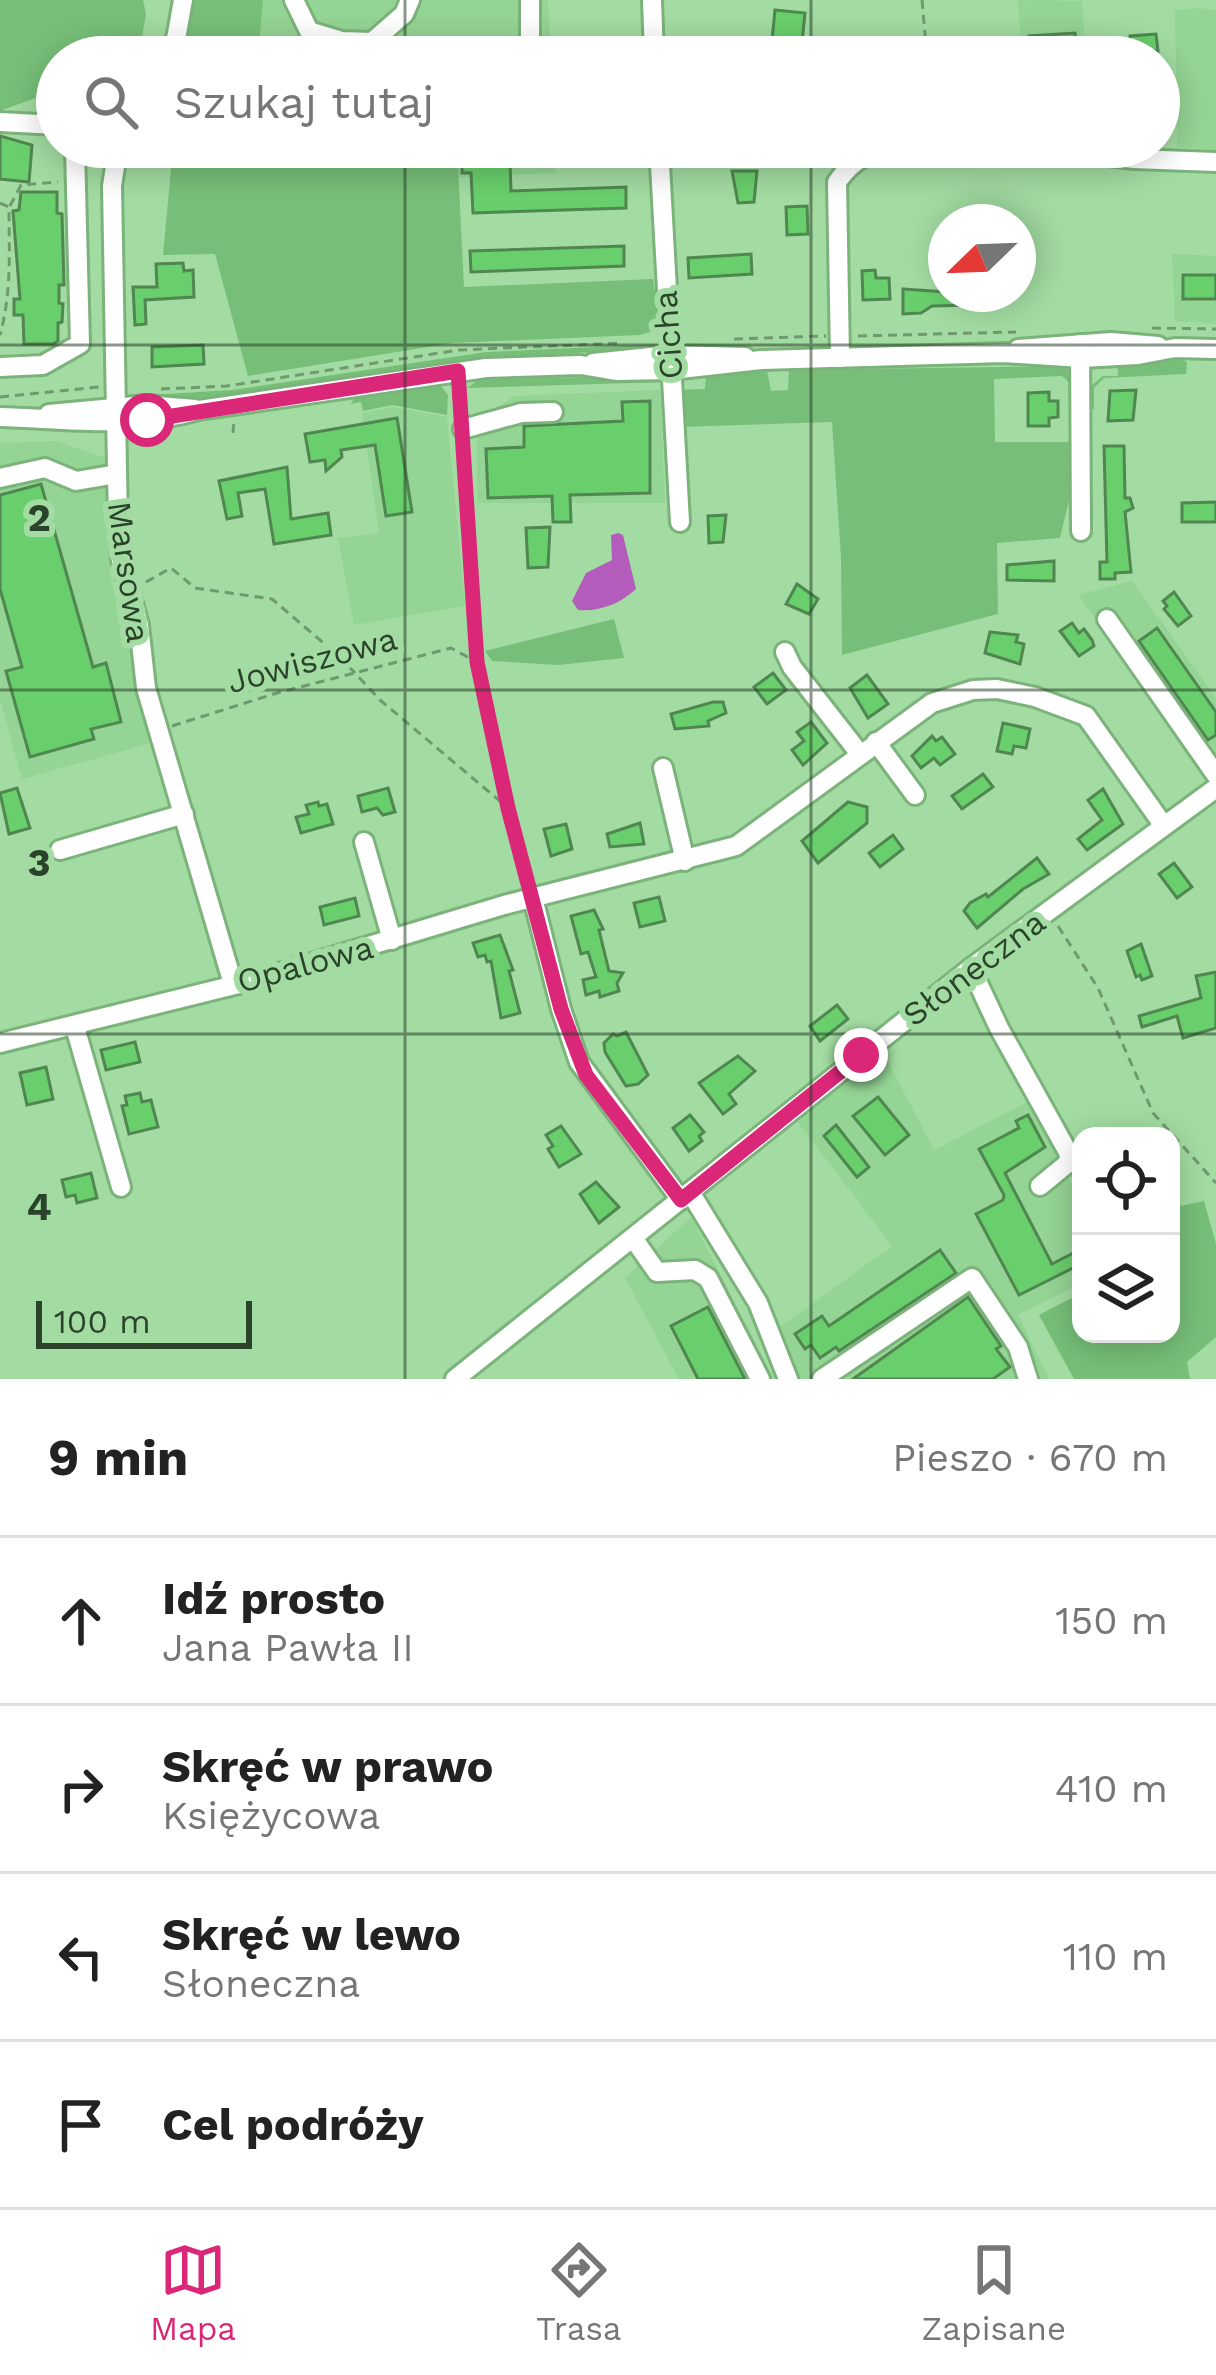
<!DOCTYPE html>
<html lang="pl">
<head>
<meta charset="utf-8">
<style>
	:root { --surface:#fff; --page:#f6f6f6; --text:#222; --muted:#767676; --line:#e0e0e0; --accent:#db2777 }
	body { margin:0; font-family:"Work Sans",sans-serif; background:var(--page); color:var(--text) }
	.controls { position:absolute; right:36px; bottom:36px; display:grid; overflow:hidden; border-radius:24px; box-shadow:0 6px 30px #0003 }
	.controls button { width:108px; height:108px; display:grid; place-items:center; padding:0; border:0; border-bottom:3px solid var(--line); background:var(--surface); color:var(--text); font:60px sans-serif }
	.compass { position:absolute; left:928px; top:204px; width:108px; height:108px; border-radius:50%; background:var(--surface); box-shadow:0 6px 30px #0003; rotate:247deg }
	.scale { position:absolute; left:36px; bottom:30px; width:216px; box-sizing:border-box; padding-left:12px; border:6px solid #2b432b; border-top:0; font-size:33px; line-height:42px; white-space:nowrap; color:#2b432b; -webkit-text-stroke:9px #a2dca2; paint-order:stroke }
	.stop { position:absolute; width:36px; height:36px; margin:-27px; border:9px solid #db2777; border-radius:50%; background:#fff }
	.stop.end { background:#db2777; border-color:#fff; box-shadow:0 3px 12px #0008 }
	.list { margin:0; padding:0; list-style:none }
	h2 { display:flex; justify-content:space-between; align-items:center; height:156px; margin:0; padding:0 48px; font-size:51px }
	h2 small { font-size:39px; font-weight:400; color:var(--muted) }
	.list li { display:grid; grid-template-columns:78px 1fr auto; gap:36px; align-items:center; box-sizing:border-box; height:168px; padding:0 48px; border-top:3px solid var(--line) }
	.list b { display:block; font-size:45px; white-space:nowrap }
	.list p { margin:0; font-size:39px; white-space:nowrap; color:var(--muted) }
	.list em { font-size:39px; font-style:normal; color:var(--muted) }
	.icon { flex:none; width:66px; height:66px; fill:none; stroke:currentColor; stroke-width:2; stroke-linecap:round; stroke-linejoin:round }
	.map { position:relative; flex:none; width:1216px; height:1379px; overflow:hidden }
	.search { position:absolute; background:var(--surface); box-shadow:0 6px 30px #0003; left:36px; right:36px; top:36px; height:132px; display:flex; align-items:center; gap:30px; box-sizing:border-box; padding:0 42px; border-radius:66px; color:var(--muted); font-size:45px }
	.sheet { height:828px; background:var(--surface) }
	nav { display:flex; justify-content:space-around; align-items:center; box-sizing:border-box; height:168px; border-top:3px solid var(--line); background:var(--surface); font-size:33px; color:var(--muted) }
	nav a { display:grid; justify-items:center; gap:6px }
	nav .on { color:var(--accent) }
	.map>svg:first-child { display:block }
</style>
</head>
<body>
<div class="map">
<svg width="1216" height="1379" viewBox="0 0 1216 1379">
	<rect width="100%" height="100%" fill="#a2dca2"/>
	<g fill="#94d494">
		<path d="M263,0h285l3,57h-293z"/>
		<path d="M1018,0l64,1 4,56h-64z"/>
		<path d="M1198,8l18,2v140l-39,-3 -2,-137z"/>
		<path d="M457,147h97l2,26 -98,4z"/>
		<path d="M1172,254l44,2v68l-41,-3z"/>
		<path d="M660,390l5,113h-188v-81l37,-26z"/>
		<path d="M393,407l54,10 18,189 -111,19 -16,-87 41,-5 -17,-120z"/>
		<path d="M57,441l48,17 5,117 45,167 -133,37 -22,-80v-256z"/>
		<path d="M1132,581l84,117v76l-5,3 -133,-182z"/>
		<path d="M883,1052l51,98 96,-49 51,100v82l-63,32 31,64h-249l-24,-49 116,-84 -95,-125z"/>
		<path d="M691,1217l83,162h-95l-54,-101z"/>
	</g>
	<g fill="#77bf78">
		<path d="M0,0h143l3,14 -5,29 -20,10 -25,-5 -12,9h-27v33l-57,21z"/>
		<path d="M189,0h74l-5,57h-76z"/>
		<path d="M173,147h284l7,140 189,-8 8,50 -22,6 -186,8 -205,33 -33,-122 -52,1z"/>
		<path d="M658,344l-22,5 -150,10 -252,39 -83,1 -1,-4 82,-5 254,-38z"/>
		<path d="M1183,359l4,4 -1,11 -82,4 -10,10v21h-5l-4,-18 18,-15h15l-1,-12z"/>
		<path d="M1062,366l11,8v12l-11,-10 -68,3 1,63h78l-2,50 -11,46 -63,5 1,71 -156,41 -1,-97 -9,-136 -152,5 -4,-37 29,-1 1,-13 61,-5 4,20 17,-1 1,-20z"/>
		<path d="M656,376l8,6 -197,6 12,-9z"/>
		<path d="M440,385l8,10 -1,20 -55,-10 -29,6 -2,-9 -10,2 4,-7z"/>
		<path d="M614,619l10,39 -66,7 -66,-4 -7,-10z"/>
		<path d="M1204,1201l12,43v93l-29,25 3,17h-116l-35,-64 42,-22v41h90v-126z"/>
	</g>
	<path fill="#b45cbb" d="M618,533l5,2 13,54c-16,15 -37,23 -58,21l-6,-9 14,-28 26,-13 -1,-25z"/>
	<g fill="#69cf6c" stroke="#508650" stroke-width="3">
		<path d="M775,10l30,3 -3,30 -30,-3z"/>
		<path d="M1075,33l2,24h-47l-1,-21z"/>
		<path d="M1156,34l2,17h-9l1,6h-18l-2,-21z"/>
		<path d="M0,136l32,9 -3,37 -29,-3z"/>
		<path d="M483,147h52v13l-25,1 1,30 115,-4v21l-153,5 -2,-40h-9v-13l21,-1z"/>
		<path d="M732,171h25l-3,31 -16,1z"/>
		<path d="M21,192h36v21l5,1 2,71h-5v18l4,1 -1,18 -4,1v18l-5,3h-29l-1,-29h-9v-16h6l-7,-88 6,-1z"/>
		<path d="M807,206l1,28 -21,1 -1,-28z"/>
		<path d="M624,246v20l-153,6 -1,-21z"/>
		<path d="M751,254l1,20 -63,4 -1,-20z"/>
		<path d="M183,263l1,8 9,-1 1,27 -49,3 1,24 -11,1 -2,-38h24l-1,-23z"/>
		<path d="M875,270l1,8h13l1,21 -27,1 -1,-29z"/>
		<rect x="1183" y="275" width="33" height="24"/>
		<path d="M903,289l72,5v11l-43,1 -11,7 -18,1z"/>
		<path d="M203,345l1,19 -52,3v-20z"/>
		<path d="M1136,390l-3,30 -25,1 2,-30z"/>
		<path d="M1049,392v9h9v16l-9,1v8h-21v-33z"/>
		<path d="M650,401v92l-80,2 1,27h-18l-1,-26 -64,2 -2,-49 38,-2v-21l99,-5 -1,-19z"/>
		<path d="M397,418l15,94 -26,4 -11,-71 -34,5 1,7 -16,14 -1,-11 -15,2 -5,-28z"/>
		<path d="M1104,446h20l1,52h5l3,10 -8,4 6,60 -16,1v6h-15v-17h7z"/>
		<path d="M287,467l4,52 37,-6 3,22 -57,9 -9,-55 -27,4 4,23 -15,3 -8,-38z"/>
		<path d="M41,484l52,183 13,-4 15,59 -30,7 3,10 -64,18 -24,-86 16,-4 -22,-78v-94z"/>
		<path d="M1216,502v20h-34v-19z"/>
		<path d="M726,515l-3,27 -14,1 -1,-27z"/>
		<path d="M550,527l-2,40 -20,1 -2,-40z"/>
		<path d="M1054,561v20l-47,-1v-15z"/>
		<path d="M797,584l21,15 -9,15 -23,-10z"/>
		<path d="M1174,592l17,24 -13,10 -14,-17 3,-3 -4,-5z"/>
		<path d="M1072,623l7,10 5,-4 8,11 2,6 -15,10 -19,-25z"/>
		<path d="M1157,628l59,84v23l-8,5 -69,-99z"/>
		<path d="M990,632l28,3 -2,7 8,2 -4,20 -35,-11z"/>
		<path d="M773,673l13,17 -19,14 -13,-17z"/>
		<path d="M867,675l21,29 -20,14 -18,-30z"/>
		<path d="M713,702h10l3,11 -18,8 1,5 -34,3 -4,-15z"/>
		<path d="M811,722l16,21 -24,22 -11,-15 12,-9 -7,-9z"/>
		<path d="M1003,723l27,6 -4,19 -12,-2 -2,8 -15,-3z"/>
		<path d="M932,736l4,5 6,-4 13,17 -15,11 -6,-7 -13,10 -9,-12z"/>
		<path d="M983,774l10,13 -31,22 -10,-13z"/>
		<path d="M17,788l13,40 -21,6 -9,-41z"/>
		<path d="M388,788l7,24 -12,3 -6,-7 -15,4 -4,-16z"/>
		<path d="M1103,789l20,35 -36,26 -9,-11 24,-19 -14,-20z"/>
		<path d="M318,802l1,4 8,-2 6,20 -32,9 -5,-16 13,-3 -3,-9z"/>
		<path d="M848,802l19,5v16l-49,40 -16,-22z"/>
		<path d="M640,823l4,21 -34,3 -3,-13z"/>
		<path d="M566,824l6,25 -21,7 -7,-27z"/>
		<path d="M893,835l10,14 -23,18 -11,-14z"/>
		<path d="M1037,858l12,16 -26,15 -46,39 -13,-17 6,-8 16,-9 2,3z"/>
		<path d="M1174,863l18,24 -15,11 -18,-24z"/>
		<path d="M659,897l6,24 -25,6 -6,-24z"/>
		<path d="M355,898l4,18 -35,9 -4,-18z"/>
		<path d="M594,910l9,19 -4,1 10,41 14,2 -6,10 2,8 -19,6 -1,-6 -13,4 -3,-15 13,-3 -8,-25 -7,2 -10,-38z"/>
		<path d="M500,935l13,35 -4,1 11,42 -19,5 -10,-57 -4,1 -2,-7 -7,2 -5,-14z"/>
		<path d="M1141,944l11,32 -10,4 -2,-5 -4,2 -9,-26z"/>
		<path d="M1216,972v56l-33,10 -6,-22 -35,11 -3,-11 62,-18 -5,-22z"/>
		<path d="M837,1005l11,14 -28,22 -10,-15z"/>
		<path d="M626,1032l22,43 -10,9 -12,2 -21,-34 -1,-9 9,-9 4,2z"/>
		<path d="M135,1042l5,20 -34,8 -5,-20z"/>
		<path d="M738,1056l17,15 -26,23 7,10 -13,10 -24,-31z"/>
		<path d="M46,1067l7,32 -26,6 -7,-32z"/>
		<path d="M140,1093l2,9 9,-2 7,27 -29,7 -7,-28 5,-1 -2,-9z"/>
		<path d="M878,1097l31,38 -24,20 -32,-39z"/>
		<path d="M690,1115l14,17 -5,4 3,5 -13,10 -16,-23z"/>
		<path d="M1028,1115l17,32 -40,26 47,91 29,-15v15l-62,31 -43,-81 27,-14 1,-5 -25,-46 40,-21 -3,-7z"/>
		<path d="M836,1125l33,42 -12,10 -33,-41z"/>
		<path d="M561,1126l20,28 -22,13 -11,-18 5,-3 -7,-11z"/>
		<path d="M91,1173l6,25 -20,5 -2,-8 -9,2 -4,-17z"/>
		<path d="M596,1182l23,25 -20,16 -19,-29z"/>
		<path d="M940,1250l16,23 -117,78 -3,-4 -16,11 -9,-13 -6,4 -10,-15 27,-18 7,10z"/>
		<path d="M968,1297l33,49 -5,3 14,18 -17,12h-140z"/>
		<path d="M708,1307l37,72h-47l-27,-53z"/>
	</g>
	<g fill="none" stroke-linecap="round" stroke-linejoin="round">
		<defs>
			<g id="minor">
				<path d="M294,0l15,31 33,10 30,1 32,-28 6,-14"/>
				<path d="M652,0l2,57"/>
				<path d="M162,57l14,-18 7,-39"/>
				<path d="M523,57l7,-13v-44"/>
				<path d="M0,122l57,3"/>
				<path d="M118,147l-6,39 6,339 3,35 18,65 7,63 87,296"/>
				<path d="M659,147l21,375"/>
				<path d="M1033,147l101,12 82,3"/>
				<path d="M1080,344l1,187"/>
				<path d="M1018,349l93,-7 47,4"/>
				<path d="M840,358l-3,-176c18,-26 36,-32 67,-35"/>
				<path d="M593,363l77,-8 75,2"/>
				<path d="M0,367l43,-2 37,-21 -5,-195"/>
				<path d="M49,414l97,-9 49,4"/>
				<path d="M0,417c67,2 133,12 199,-7l287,-42 95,-3 35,6 55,-1 90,-10 243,-7 77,5 57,-3 37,-7 41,1"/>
				<path d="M463,429l58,-16 32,-1"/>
				<path d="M0,478l45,-10 31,13 41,-7"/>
				<path d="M1107,619l109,156"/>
				<path d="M785,652l7,15 68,87"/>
				<path d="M876,742l39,53"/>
				<path d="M663,768l22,93"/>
				<path d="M364,842l28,98"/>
				<path d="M60,850l124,-36"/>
				<path d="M533,898l28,111 18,53 102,138"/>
				<path d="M971,968l28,60 70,126 -1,9 -28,23"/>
				<path d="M75,1027l46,160"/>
				<path d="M0,1043l259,-64 245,-74 232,-59 196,-143 41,-13 24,-1 38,8 51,19 78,110"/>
				<path d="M690,1192l68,111 30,76"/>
				<path d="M633,1238l24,34 38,-2 13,8 52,101"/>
				<path d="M455,1379l516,-411 245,-180"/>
				<path d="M822,1379l150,-101 46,69 10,32"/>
			</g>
		</defs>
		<use href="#minor" stroke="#7bb37b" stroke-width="24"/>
		<g stroke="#6f9a6f" stroke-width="3" stroke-dasharray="9 6" stroke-linecap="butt">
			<path d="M922,0l5,57"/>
			<path d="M0,203l9,4c0,45 3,84 -9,128"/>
			<path d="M10,206l11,-21 37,-3"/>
			<path d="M1152,328l64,1"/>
			<path d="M858,336l158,-4"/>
			<path d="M734,339l92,-3"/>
			<path d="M161,389l66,-3 232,-36 164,-7"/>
			<path d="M459,391l2,20"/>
			<path d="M0,397l99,-10"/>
			<path d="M233,433l1,-13"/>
			<path d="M463,445l14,217 31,146 22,76"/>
			<path d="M146,582l25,-14 24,20 77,11 69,59 39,42 127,107"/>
			<path d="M172,726l105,-33 174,-45 26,14"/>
			<path d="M1058,926l40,62 55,125 63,70"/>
		</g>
		<use href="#minor" stroke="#fff" stroke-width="18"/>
	</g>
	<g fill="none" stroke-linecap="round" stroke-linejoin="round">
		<path stroke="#db2777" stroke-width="15" d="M147,420l311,-49 19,291 31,146 53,201 25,66 95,125 180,-145"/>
	</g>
	<path fill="none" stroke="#2b432b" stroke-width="3" stroke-opacity="0.55" d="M405,0v57M811,0v57M405,147v1232M811,147v1232M0,345h1216M0,690h1216M0,1034h1216"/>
	<g text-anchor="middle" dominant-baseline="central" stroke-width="12" stroke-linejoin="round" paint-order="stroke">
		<g font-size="33" fill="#2b432b" stroke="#a2dca2">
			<text transform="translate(668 335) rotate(-94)">Cicha</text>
			<text transform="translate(129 572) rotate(82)">Marsowa</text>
			<text transform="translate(312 660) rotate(-15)">Jowiszowa</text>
			<text transform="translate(305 964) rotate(-15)">Opalowa</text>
			<text transform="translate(974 968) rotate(-37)">Słoneczna</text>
		</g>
	</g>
	<g font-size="39" text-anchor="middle" font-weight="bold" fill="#2b432b" stroke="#a2dca2" stroke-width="12" stroke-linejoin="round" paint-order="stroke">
		<text x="39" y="531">2</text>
		<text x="39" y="876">3</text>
		<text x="39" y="1220">4</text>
	</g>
</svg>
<div class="controls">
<button><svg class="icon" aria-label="locate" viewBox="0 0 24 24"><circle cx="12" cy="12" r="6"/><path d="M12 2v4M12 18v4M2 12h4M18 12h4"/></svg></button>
<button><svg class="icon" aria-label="layers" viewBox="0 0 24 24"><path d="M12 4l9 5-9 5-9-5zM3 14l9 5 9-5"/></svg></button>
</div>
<svg class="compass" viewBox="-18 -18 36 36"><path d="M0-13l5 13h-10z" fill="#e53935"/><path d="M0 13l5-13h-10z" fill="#767676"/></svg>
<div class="scale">100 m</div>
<div class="stop" style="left:147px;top:420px"></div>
<div class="stop end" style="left:861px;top:1055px"></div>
<div class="search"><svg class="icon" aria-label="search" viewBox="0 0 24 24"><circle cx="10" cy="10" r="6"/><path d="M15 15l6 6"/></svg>Szukaj tutaj</div>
</div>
<section class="sheet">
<h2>9 min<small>Pieszo · 670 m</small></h2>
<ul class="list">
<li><svg class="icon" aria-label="ahead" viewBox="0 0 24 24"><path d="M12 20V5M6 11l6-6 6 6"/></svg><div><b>Idź prosto</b><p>Jana Pawła II</p></div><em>150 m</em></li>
<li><svg class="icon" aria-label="right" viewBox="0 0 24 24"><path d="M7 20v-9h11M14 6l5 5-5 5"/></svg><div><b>Skręć w prawo</b><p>Księżycowa</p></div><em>410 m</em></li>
<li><svg class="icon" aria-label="left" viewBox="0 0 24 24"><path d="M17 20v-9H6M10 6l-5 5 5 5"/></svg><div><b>Skręć w lewo</b><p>Słoneczna</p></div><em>110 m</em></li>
<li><svg class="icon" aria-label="arrive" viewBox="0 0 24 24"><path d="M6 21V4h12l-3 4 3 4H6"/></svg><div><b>Cel podróży</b></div></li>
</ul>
</section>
<nav>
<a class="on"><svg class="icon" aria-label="map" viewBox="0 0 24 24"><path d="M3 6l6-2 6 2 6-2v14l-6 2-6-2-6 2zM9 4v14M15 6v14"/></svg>Mapa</a>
<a><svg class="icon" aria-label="directions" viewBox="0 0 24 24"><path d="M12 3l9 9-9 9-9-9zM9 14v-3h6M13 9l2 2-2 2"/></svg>Trasa</a>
<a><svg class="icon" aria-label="saved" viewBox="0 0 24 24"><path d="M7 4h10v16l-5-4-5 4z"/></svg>Zapisane</a>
</nav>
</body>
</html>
